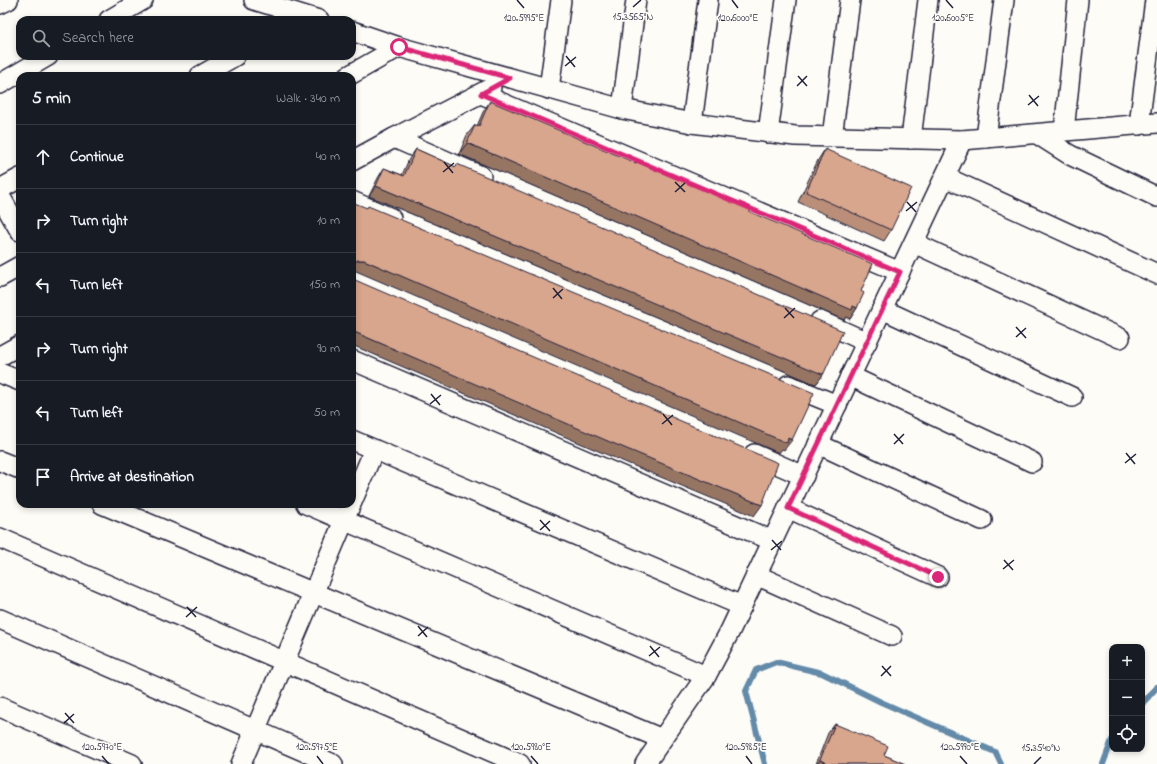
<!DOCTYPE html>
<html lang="en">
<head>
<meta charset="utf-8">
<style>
	:root { --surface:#171b24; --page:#242831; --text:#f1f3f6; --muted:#9ea1a6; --line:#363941 }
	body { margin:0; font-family:"Indie Flower",sans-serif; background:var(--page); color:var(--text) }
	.controls { position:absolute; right:12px; bottom:12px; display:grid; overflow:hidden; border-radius:8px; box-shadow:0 2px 6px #0003 }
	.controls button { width:36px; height:36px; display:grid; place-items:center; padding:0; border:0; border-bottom:1px solid var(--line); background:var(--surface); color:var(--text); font:20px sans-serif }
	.stop { position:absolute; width:12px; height:12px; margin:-9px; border:3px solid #db2777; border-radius:50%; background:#fff }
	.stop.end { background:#db2777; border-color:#fff; box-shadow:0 1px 4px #0008 }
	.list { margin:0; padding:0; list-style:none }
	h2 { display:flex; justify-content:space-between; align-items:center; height:52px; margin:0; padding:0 16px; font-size:17px }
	h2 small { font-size:13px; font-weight:400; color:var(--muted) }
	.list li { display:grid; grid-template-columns:26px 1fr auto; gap:12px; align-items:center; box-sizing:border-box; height:64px; padding:0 16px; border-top:1px solid var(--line) }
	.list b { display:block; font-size:15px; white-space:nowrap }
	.list em { font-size:13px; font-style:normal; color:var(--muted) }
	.icon { flex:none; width:22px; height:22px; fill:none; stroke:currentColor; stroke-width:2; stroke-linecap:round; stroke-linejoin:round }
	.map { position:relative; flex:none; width:1157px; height:764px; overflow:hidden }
	.search { position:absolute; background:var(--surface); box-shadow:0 2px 6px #0003; left:16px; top:16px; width:340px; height:44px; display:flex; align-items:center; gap:10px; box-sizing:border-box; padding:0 14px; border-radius:12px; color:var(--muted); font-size:15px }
	.panel { position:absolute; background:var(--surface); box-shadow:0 2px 6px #0003; left:16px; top:72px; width:340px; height:436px; border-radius:12px }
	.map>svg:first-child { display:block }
</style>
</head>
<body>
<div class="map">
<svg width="1157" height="764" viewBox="0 0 1157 764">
	<rect width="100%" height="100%" fill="#fdfcf7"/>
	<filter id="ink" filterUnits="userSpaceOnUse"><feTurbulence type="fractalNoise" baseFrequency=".025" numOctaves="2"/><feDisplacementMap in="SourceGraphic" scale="8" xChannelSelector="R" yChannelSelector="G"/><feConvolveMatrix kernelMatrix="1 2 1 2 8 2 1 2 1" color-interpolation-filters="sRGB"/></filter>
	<g filter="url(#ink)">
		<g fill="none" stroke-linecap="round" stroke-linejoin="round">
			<g stroke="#648aa8" stroke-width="6">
				<path d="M1142,704l15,-17"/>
				<path d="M765,764l-19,-73 10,-21 20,-8 46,11 59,29 114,50 6,12"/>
				<path d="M1103,764l9,-24"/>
			</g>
			<defs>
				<g id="street">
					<path d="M254,0l65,20"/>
					<path d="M0,4l8,-4"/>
					<path d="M109,20l34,-20"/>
					<path d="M352,31l47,16 223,62 70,14 103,13 167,4 195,-17"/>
					<path d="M200,76l35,-20"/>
					<path d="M348,76l51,-29"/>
					<path d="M0,84l48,-28"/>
					<path d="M549,89l12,-89"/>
					<path d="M481,94l419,178"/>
					<path d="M622,109l14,-109"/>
					<path d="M692,123l16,-123"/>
					<path d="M1139,125l16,-125"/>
					<path d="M1064,131l14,-131"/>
					<path d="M768,133l18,-133"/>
					<path d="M1037,134l33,21 87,42"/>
					<path d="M832,137l18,-137"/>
					<path d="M394,138l87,38"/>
					<path d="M986,138l18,-138"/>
					<path d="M911,139l17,-139"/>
					<path d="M352,161l42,-23 97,-50"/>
					<path d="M945,177l212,97"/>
					<path d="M0,189l20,-11"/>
					<path d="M0,196l20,35"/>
					<path d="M352,201l39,17"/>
					<path d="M914,243l206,95"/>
					<path d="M0,277l20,-11"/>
					<path d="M882,309l190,88"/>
					<path d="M820,321l47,21"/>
					<path d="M0,356l20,-11"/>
					<path d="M352,360l421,181"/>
					<path d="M0,373l20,8"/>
					<path d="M850,376l182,86"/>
					<path d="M788,385l49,20"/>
					<path d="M352,440l390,166"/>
					<path d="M818,444l164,76"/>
					<path d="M754,454l50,22"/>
					<path d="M0,461l20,8"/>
					<path d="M352,502l22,-52"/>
					<path d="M102,504l560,235"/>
					<path d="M306,504l400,172"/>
					<path d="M788,508l150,69"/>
					<path d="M0,538l520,226"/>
					<path d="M756,575l136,61"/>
					<path d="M0,619l333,145"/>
					<path d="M0,707l132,57"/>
					<path d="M241,764l110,-260"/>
					<path d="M645,764l61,-88 24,-45 232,-491"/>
				</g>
			</defs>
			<use href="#street" stroke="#22223b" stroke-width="22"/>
			<use href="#street" stroke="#fdfcf7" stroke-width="19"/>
		</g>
		<g fill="#ba8e79" stroke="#22223b">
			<path d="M490,101l145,62 1,-2 114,51 111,79 -4,17 -7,11 -4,-2 -2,3 -385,-166 8,-19 8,-10 2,1 6,-14z"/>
			<path d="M416,149l40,18 1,-3 367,209 -7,10 -2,1 -446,-188 9,-18 6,-10 18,7 7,-16z"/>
			<path d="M825,149l66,81 -7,11 -86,-39 20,-42z"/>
			<path d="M835,724l49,31 21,9h-89l12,-31z"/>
		</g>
		<g fill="#977463" stroke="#22223b">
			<path d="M467,143l386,163 4,2 -7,11 -4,-2 -2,3 -385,-166z"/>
			<path d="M376,186l448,187 -7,10 -2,1 -446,-188z"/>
			<path d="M358,260h6l428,180 -8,10 -2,-1 -3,4 -423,-182 -4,-1v-7z"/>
			<path d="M352,331l410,174 -8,11 -151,-63 -251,-108z"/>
			<path d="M820,760l9,4h-12z"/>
		</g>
		<g fill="#d8a58d" stroke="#22223b">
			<path d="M490,101l146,62v-2l115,47 -1,4 123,52 -12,27 3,2 -7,15 -4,-2 -1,4 -385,-167 8,-18 4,1z"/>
			<path d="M416,149l40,18 1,-3 386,167 -19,42 -2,1 -446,-188 8,-18 20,8z"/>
			<path d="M825,149l86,39 -20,42 -85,-38z"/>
			<path d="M352,202l15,6 1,-2 446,187 -22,47 -4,-2 -1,5 -423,-183h-6l-6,3z"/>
			<path d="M352,278l3,2 423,183 -16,42 -152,-63 -258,-111z"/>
			<path d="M835,724l53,22 -4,9 21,9h-76l-9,-4z"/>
		</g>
	</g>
	<g fill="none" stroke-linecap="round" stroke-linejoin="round" filter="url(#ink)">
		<path stroke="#db2777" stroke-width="5" d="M399,47l111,31 -29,16 419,178 -112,236 150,69"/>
	</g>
	<path fill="none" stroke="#22223b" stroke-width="1.5" d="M517,0l7,8M732,0l6,8M946,0l7,8M633,7l8,-7M566,56l9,11M565,66l11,-9M798,76l9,10M797,86l10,-10M1029,95l9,11M1028,105l11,-9M444,162l9,11M443,172l11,-9M675,182l10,10M675,192l10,-9M907,202l9,10M906,211l11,-9M553,288l9,11M553,298l10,-9M785,308l9,10M784,318l11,-10M1016,327l10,11M1016,337l10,-9M431,394l9,11M430,404l11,-9M663,414l9,11M662,424l11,-9M894,434l9,10M894,444l10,-10M1126,453l9,11M1125,463l11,-9M540,520l10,11M540,530l10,-9M772,540l9,10M771,550l11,-9M1004,560l9,10M1003,569l11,-9M187,607l9,10M186,617l11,-10M418,626l9,11M418,636l10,-9M650,646l9,11M649,656l11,-9M882,666l9,10M881,676l10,-10M65,713l9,10M64,723l10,-9M102,756l7,8M317,756l6,8M531,756l7,8M746,756l6,8M960,756l7,8M1034,764l7,-7"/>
	<g font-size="10" text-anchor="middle" fill="#22223b" stroke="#fdfcf7" stroke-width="3.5" stroke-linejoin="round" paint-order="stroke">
		<text x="633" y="20">15.3565°N</text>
		<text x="524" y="21">120.5995°E</text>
		<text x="738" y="21">120.6000°E</text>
		<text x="953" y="21">120.6005°E</text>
		<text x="102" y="750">120.5970°E</text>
		<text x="317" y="750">120.5975°E</text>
		<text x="531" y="750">120.5980°E</text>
		<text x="746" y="750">120.5985°E</text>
		<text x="960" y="750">120.5990°E</text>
		<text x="1041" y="751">15.3540°N</text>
	</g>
</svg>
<div class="controls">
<button>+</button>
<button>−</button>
<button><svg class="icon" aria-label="locate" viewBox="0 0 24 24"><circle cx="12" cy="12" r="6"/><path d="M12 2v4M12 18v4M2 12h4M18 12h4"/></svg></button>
</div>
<div class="stop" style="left:399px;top:47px"></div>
<div class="stop end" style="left:938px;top:577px"></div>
<div class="search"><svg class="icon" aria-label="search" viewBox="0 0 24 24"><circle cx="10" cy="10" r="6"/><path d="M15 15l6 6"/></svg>Search here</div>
<section class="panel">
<h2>5 min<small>Walk · 340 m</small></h2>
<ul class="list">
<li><svg class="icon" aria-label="ahead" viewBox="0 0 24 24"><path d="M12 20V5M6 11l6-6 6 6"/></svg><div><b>Continue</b></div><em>40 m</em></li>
<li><svg class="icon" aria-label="right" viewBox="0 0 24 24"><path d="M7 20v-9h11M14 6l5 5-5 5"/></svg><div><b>Turn right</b></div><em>10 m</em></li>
<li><svg class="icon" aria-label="left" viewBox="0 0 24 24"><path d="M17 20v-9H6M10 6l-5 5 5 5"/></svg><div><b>Turn left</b></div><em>150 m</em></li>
<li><svg class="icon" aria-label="right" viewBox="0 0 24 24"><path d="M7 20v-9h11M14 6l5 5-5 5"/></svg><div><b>Turn right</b></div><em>90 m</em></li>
<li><svg class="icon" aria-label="left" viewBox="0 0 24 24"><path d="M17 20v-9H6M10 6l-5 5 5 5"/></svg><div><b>Turn left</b></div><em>50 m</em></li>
<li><svg class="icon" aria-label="arrive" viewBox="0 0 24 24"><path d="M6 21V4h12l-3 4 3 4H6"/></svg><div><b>Arrive at destination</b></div></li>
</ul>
</section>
</div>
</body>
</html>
